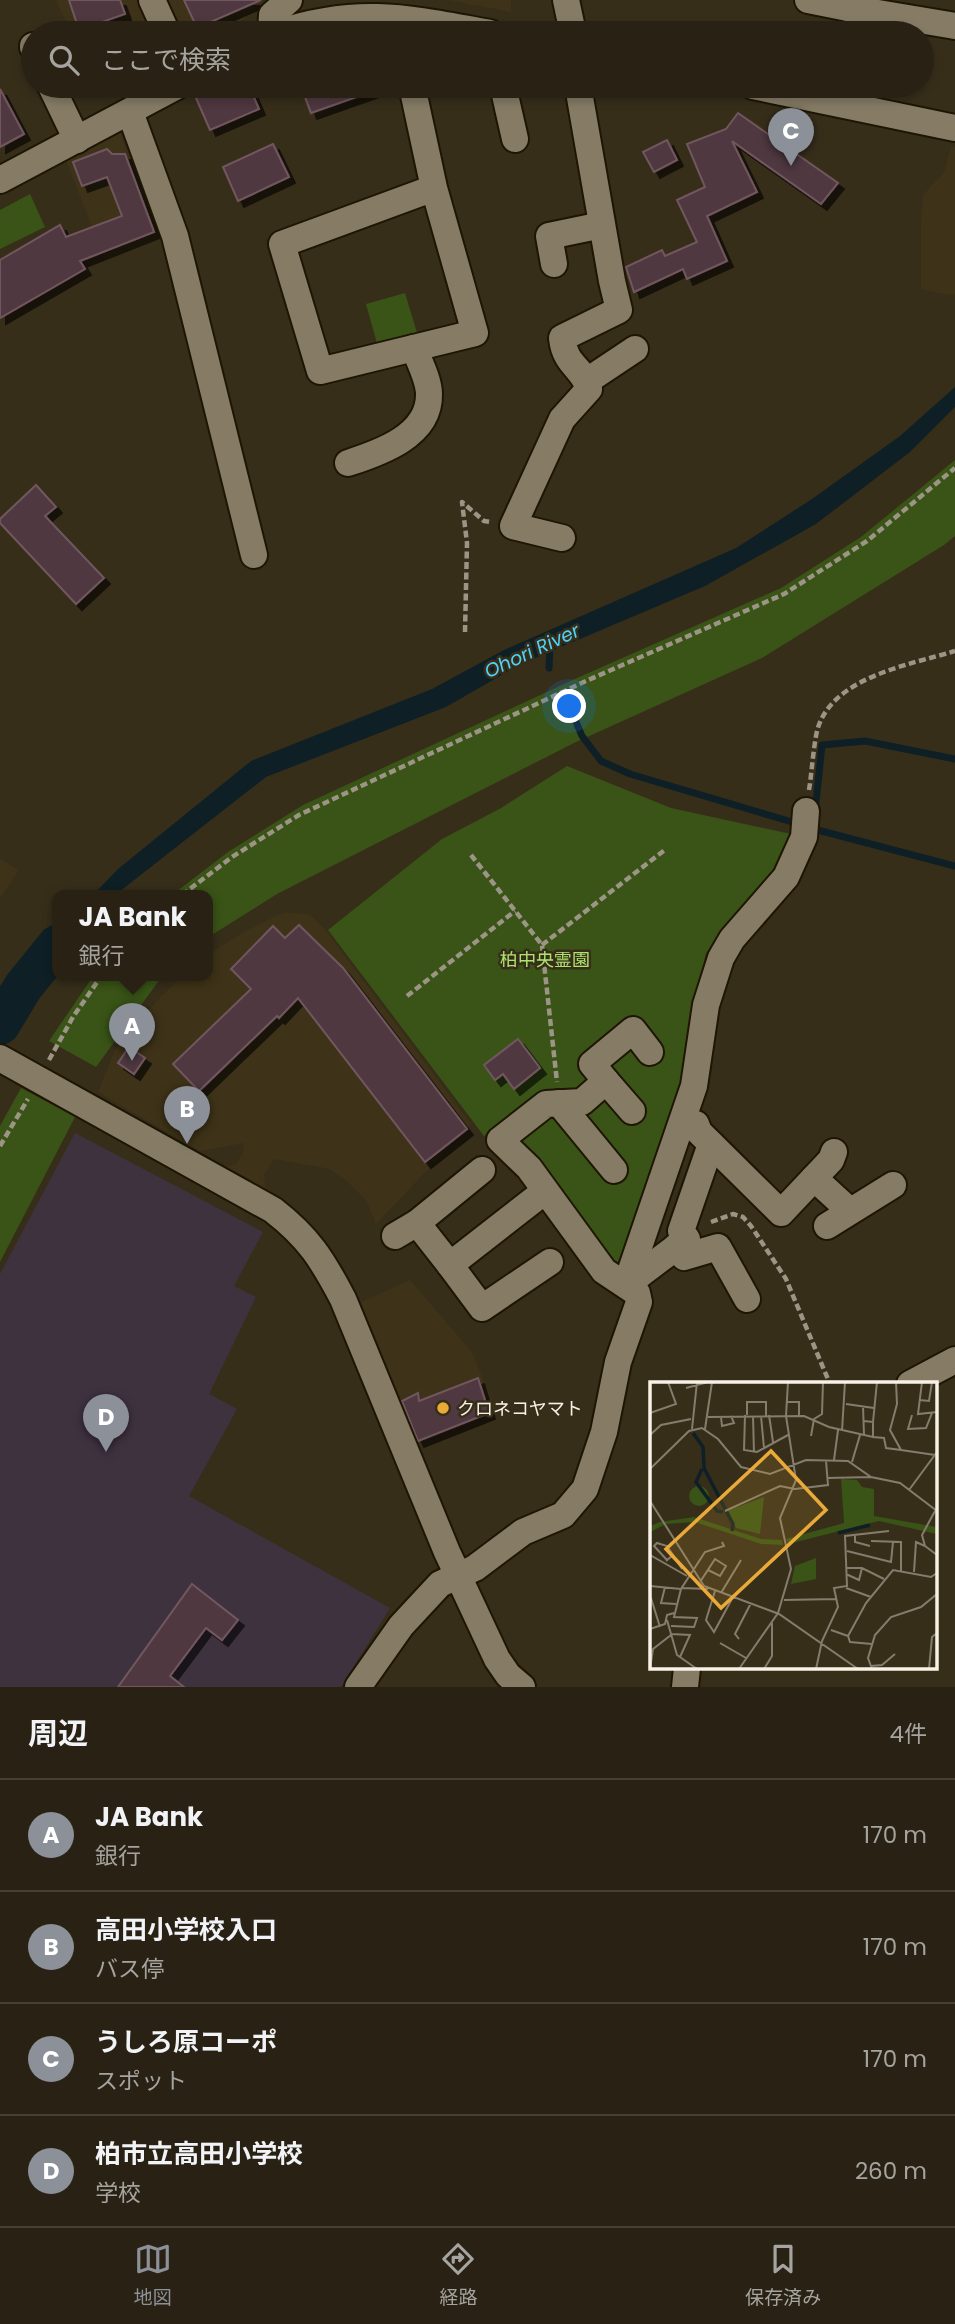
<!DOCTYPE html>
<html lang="ja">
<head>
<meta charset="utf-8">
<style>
	:root { --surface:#292214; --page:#352f22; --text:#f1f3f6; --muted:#a5a4a0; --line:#453f34; --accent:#8c9099 }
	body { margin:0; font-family:Poppins,"Noto Sans JP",sans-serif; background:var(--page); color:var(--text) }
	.you { position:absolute; left:570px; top:707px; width:24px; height:24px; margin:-18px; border:5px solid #fff; border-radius:50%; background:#1a73e8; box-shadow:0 0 0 10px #1a73e833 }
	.badge { display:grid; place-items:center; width:46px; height:46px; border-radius:50%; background:var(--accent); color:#fff; font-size:23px; font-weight:700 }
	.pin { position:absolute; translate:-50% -58px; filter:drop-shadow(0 2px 4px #0008) }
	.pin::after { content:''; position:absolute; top:37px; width:24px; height:21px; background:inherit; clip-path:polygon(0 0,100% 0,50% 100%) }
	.popup { position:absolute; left:52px; top:890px; width:161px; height:91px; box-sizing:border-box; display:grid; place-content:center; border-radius:14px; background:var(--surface); filter:drop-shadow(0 2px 5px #0005); font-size:23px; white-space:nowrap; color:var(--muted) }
	.popup b { font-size:26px; color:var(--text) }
	.popup::after { content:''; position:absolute; left:50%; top:100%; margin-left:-14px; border:14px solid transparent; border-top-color:var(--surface) }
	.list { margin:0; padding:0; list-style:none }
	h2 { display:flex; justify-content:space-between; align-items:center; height:91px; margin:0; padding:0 28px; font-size:30px }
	h2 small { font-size:23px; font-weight:400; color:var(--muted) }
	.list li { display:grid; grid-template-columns:46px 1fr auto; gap:21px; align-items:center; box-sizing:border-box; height:112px; padding:0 28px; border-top:2px solid var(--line) }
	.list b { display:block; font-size:26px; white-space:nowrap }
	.list p { margin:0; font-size:23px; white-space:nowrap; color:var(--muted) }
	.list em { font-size:23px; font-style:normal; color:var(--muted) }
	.icon { flex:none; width:38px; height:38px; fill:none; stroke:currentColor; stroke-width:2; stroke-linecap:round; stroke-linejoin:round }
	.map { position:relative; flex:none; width:955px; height:1687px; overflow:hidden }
	.search { position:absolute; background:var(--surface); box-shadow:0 4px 10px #0003; left:21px; right:21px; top:21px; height:77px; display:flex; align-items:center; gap:18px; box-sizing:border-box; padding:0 24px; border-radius:38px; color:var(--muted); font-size:26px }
	.sheet { height:539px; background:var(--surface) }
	nav { display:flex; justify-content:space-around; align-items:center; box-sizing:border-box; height:98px; border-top:2px solid var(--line); background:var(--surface); font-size:19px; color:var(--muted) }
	nav a { display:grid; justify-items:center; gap:4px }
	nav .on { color:var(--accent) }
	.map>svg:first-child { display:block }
</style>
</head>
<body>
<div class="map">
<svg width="955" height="1687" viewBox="0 0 955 1687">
	<defs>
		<filter id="shadow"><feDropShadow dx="6" dy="6" stdDeviation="0" flood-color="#0009"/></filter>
	</defs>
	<rect width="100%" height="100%" fill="#372e1a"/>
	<g fill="#3e3318">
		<path d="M56,0h89l16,33h-90z"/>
		<path d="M158,0h97l1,3 -12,16 -19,14h-52z"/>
		<path d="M448,0h63v12z"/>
		<path d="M96,86h31l-25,13z"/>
		<path d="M297,86h62l4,10 -52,21z"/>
		<path d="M120,133l39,107 -54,20 -39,-100z"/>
		<path d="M951,146l4,1v147l-7,1 -27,-6v-63l2,-31 21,-22z"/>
		<path d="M0,859l19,11 -19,28z"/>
		<path d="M285,912l25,3 14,13 147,196 -95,100 -10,-24 -19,-19 -17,-12 -56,-10 -10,16 2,20 -46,-30 11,1 6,-3 6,-10 1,-10 -44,8 -102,-59 17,-42 39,-46 29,-29h24v-20l39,-24z"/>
		<path d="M410,1280l61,71 26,61 -85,34 -59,-140z"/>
	</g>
	<path fill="#3f323f" d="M75,1133l188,99 -29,54 22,11 -47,97 28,15 -48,87 201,112 -49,79h-341v-413z"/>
	<g fill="#395416">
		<path d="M30,194l15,33 -45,22v-39z"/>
		<path d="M405,293l13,43 -40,11 -12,-43z"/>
		<path d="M955,460v76l-11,9 -182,113 -186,84 -299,152 -70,44v-43h-35l56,-43 75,-47 274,-127 204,-90 80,-51z"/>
		<path d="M567,766l104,42 120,26 -17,39 -68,80 -12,51 -10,83 -66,175h-8l-103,-142 -23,16 -156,-206 114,-91 59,-31z"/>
		<path d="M94,975h69l-67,92 -47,-26z"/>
		<path d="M21,1088l54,29 -75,145v-136z"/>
	</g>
	<g fill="#0e2026">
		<path d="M955,387v20l-45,45 -94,72 -111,62 -184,78 -75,43 -180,70 -151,118h-22l25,-26 133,-108 181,-72 72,-39 232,-102 76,-49 88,-63z"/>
		<path d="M57,941v23l-43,58 -14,-8v-8z"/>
	</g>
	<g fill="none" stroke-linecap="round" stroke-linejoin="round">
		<g stroke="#0e2026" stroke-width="7">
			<path d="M549,668l1,-24"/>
			<path d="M571,710l11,26 19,25 29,13 169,50"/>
			<path d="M815,812l7,-67 43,-4 90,18"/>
			<path d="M810,828l145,38"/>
		</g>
		<path stroke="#0e2026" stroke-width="40" d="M0,1025l23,-38 34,-42"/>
	</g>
	<g fill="#4f383f" stroke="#71575f" stroke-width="2" filter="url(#shadow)">
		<path d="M69,0h51l5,14 -29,10 3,9h-19z"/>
		<path d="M184,0h77l-64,28z"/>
		<path d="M224,86h25l10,23 -49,21 -14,-32z"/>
		<path d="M301,86h80l1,2 -71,25z"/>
		<path d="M0,89l24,45 -24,13z"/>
		<path d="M738,113l100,70 -17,21 -89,-63 25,51 -50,24 20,45 -40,18 -4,-10 -49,23 -8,-25 36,-17 3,6 32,-14 -20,-42 28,-13 -18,-43 39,-15z"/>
		<path d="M667,140l10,20 -23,12 -11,-20z"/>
		<path d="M273,144l16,33 -51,24 -15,-34z"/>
		<path d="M107,149l5,5h13l29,78 -74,29 5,8 -85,49v-58l60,-35 6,12 56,-21 -15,-39 -25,9 -9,-24z"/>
		<path d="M36,485l20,22 -11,9 59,62 -28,26 -76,-81v-4z"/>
		<path d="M299,925l44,43 124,161 -42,33 -127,-164 -19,20 -2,-2 -78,75 -26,-27 78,-75 -20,-20 42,-43 12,12z"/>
		<path d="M518,1039l22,29 -26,21 -11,-15 -8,6 -11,-15z"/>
		<path d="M129,1047l16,11 -11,16 -16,-11z"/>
		<path d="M478,1378l11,35 -71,28 -16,-40 16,-8 1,8z"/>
		<path d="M192,1584l46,36 -16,20 -16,-12 -36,48 14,11h-66z"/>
	</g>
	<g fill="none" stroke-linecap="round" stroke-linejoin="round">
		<defs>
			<g id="minor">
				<path d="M152,0l15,33"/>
				<path d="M566,0l7,33"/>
				<path d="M808,0l40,8 1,-8"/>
				<path d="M848,8l107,18"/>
				<path d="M271,33l1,-18 17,-15"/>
				<path d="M277,33c82,-27 131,-15 213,0"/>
				<path d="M33,46v1"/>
				<path d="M51,86l26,54"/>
				<path d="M412,86l22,102 41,145 -155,38 -38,-127 152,-56"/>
				<path d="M503,86l12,53"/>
				<path d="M753,86l202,42"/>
				<path d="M130,112l45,124 79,319"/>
				<path d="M0,180l177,-94"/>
				<path d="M554,264l-5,-28 53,-11"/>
				<path d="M587,381l48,-32"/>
				<path d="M348,463c31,-10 82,-27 81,-69 0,-14 -10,-33 -15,-46"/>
				<path d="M562,538l-49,-12 49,-107 27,-30c-6,-22 -24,-23 -27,-51l57,-28 -7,-29 -34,-195"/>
				<path d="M0,1058l273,152c36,28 49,49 70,89l104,253 50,107 11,16 14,12"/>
				<path d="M606,1081l26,30"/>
				<path d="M559,1103l55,67"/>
				<path d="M696,1124l3,8 82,81 50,-53 3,-8"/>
				<path d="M814,1178l36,33"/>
				<path d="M545,1191l-95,74 32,43 68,-46"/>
				<path d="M417,1223l33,42"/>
				<path d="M827,1226l66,-41"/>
				<path d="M395,1236l22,-13 65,-53"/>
				<path d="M676,1247l8,10 34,-10 29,52"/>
				<path d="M626,1285l68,-199 12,-81 15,-47 11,-19 54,-62 18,-40 2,-26"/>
				<path d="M626,1285l61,-46 -6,-8 30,-87"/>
				<path d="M910,1384l45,-24"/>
				<path d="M358,1687l43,-61 39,-42 35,-16 48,-36 40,-17 22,-26 19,-57 14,-70 21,-60 -2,-9 -33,-22 -75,-103 -29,-28 46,-36 36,-2 24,-21 -14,-17 41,-34 17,22"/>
				<path d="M685,1687l2,-19"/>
			</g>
		</defs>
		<use href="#minor" stroke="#1e1604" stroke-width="30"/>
		<g stroke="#9c9585" stroke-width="4.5" stroke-dasharray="7 3.5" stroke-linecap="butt">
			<path d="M465,632l2,-89 -5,-41 22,19 7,1"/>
			<path d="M809,790c3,-19 4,-40 8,-59 14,-54 92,-66 138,-80"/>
			<path d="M471,855l71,90 15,137"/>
			<path d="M182,895l50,-38 67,-42 287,-134 198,-87 83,-53 88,-73"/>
			<path d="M542,945l124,-96"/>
			<path d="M407,996l108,-85"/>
			<path d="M49,1060l24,-43 29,-42"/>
			<path d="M0,1146l28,-47"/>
			<path d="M711,1222l22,-8 10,3 8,9 35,53 44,105"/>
		</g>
		<use href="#minor" stroke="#867c66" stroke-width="26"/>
	</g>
	<circle fill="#eaaa39" stroke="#372e1a" stroke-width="2.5" cx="443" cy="1408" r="7"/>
	<g text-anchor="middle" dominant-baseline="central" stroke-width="5" stroke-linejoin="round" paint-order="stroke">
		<g font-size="18" fill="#ade36e" stroke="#372e1a">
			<text x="545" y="959">柏中央霊園</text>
		</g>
		<g font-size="18" fill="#f8f2e6" stroke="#372e1a" text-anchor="start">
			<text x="457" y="1408">クロネコヤマト</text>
		</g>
		<g font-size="19" font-style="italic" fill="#4ed2fb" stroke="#372e1a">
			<text transform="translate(532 651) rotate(-25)">Ohori River</text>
		</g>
	</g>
	<g transform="translate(650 1382)">
		<rect width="287" height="287" fill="#372e1a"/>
		<path d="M191,97l16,1 5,7 12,2v27l63,11v7l-58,-13 -91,23 -2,-5 58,-16zM39 114a10 10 0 1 1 20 0a10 10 0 1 1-20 0ZM114,115l-4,37 -24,-6 -9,-17zM44,135l67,22 21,1 1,5 -22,-1 -66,-22 -29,2 -16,8v-6l10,-4zM166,176v21l-25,5 4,-18z" fill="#395416"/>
		<path fill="none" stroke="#0e2026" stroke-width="3.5" d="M43,51l10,14 1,21 29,56 -1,7M52,87l-6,13 21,29 6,1M188,151l32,-8"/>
		<path fill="none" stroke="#847c6c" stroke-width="2" d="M272,0l-4,32 19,-2M36,6l22,-6M269,18l10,1 3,-19M136,20h13v14M196,22l28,4M213,24l1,29M0,31l26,-9 -8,-22M95,33l-1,35 13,2 31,-17M97,33v-13h19v14M119,33l4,27M262,33l-4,14 18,-1 6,-15M103,34l1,37M111,34l3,32M58,35l96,-1 25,11 44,10v-15M71,35l1,9 12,-3 -3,-7M214,39l9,1 4,-40M42,47l5,-47M55,47l7,-47M192,49l3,-49M0,53l11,-10 30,-6M161,54l3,-17 8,-5 1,-32M223,55l11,1 2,10 15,2 -11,-20 7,-26 -1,-22M251,68l34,5M184,78l4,-30M202,80l8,-27M0,87l39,-38 13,-3 16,11 23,28 29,7 36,-14 42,1 23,16 29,6 37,28M178,96l43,-1M259,108l28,-38M0,119l54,85 75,28 79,55M75,129l55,-25 15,3 33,-4 -2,-24M285,129l-13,24 3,11 12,9M205,152v8l15,4M221,159l30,1v29M197,169l44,11 2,-20M0,173l37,21M17,178l-13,-14 3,-3 10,3 6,9M16,179l7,-6 9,14M196,186h16l22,11M264,190l2,-30 9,4M196,192l13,6 3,-12M50,200l15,-23 11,7 -6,10 -12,-6M0,204l31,3M15,205l-4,16 15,1M32,206l26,1M196,206l25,9M65,209l-9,29 8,12 19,-35M71,211l20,-33M0,213l10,32M134,218l52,-1M17,238l10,35 20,14M21,244l23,1 3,-9 -23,-1 7,-28 24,-37 19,-6 -2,-4M0,247l15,-5 2,-9 7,-2M181,248l17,6 18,-33 27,-33 38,7 6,-4M21,252l19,1 -10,22M198,254l2,6 22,2M89,257l-4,-5 16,-31M70,261l26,15M221,284l11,-1 13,-11M0,287l3,-20 18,-14M89,287l39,-56 13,-44 -11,-51 16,-38 -10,-64 2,-34M114,287l8,-13v-33M166,287l6,-28 16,-34 -4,-19 13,-2 -2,-50 44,-5M222,287l-4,-11 7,-23 16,-18 30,-10 16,-13M279,287l3,-32 5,-4"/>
		<path fill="#eaaa39" fill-opacity="0.15" stroke="#eaaa39" stroke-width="3.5" d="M121,69l55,59 -105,98 -55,-59z"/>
		<rect width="287" height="287" fill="none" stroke="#f8f2e6" stroke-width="3.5"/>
	</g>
</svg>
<div class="you"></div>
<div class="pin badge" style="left:132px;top:1061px">A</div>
<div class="popup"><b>JA Bank</b>銀行</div>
<div class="pin badge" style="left:187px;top:1144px">B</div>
<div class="pin badge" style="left:791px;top:166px">C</div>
<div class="pin badge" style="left:106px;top:1452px">D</div>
<div class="search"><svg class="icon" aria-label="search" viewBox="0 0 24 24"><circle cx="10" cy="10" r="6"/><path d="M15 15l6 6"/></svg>ここで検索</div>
</div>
<section class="sheet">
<h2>周辺<small>4件</small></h2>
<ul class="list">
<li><span class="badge">A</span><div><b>JA Bank</b><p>銀行</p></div><em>170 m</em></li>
<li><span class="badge">B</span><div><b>高田小学校入口</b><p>バス停</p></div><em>170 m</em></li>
<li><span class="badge">C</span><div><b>うしろ原コーポ</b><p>スポット</p></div><em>170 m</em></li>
<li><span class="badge">D</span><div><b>柏市立高田小学校</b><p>学校</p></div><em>260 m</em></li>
</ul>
</section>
<nav>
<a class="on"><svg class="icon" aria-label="map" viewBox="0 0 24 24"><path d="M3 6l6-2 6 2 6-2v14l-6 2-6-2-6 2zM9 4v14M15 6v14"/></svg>地図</a>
<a><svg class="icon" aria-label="directions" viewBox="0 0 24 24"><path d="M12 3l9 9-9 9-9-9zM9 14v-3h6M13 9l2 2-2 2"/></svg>経路</a>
<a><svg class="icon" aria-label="saved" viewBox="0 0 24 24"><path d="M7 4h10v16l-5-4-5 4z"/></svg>保存済み</a>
</nav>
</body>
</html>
